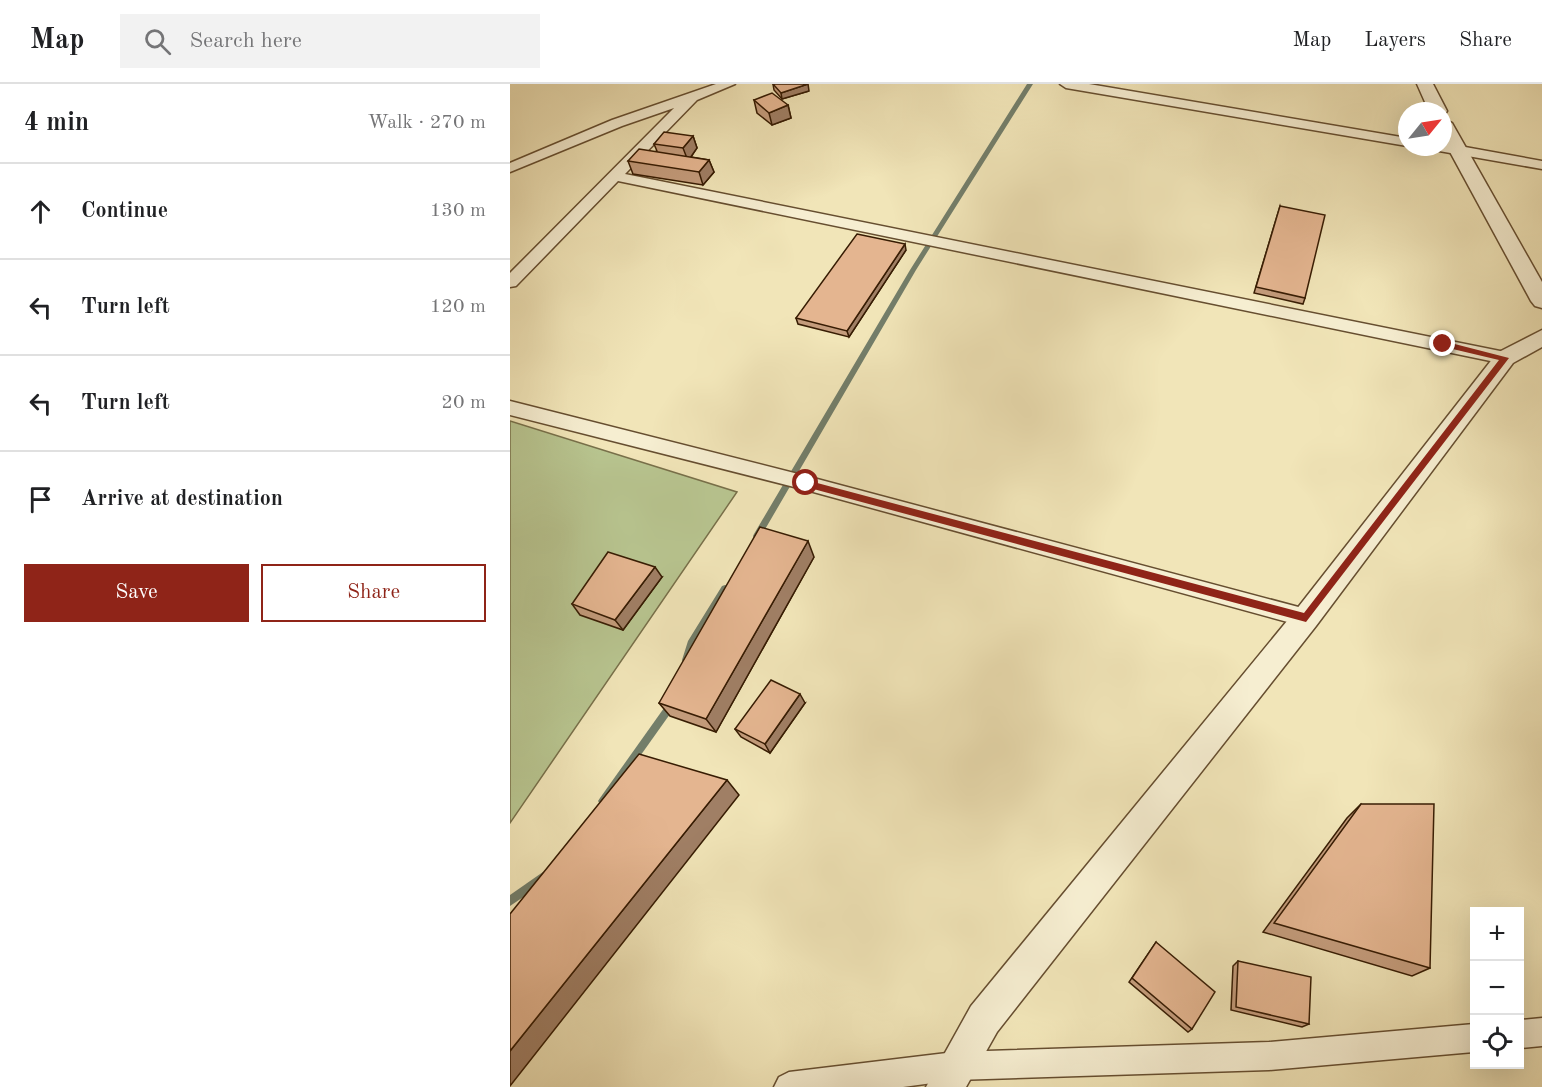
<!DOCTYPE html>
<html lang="en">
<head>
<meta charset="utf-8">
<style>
	:root { --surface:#fff; --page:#f2f2f2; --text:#202124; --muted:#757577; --line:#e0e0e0; --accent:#8f2418 }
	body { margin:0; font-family:"Old Standard TT",serif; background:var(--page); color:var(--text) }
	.controls { position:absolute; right:18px; bottom:18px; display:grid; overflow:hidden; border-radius:0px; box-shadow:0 6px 24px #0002 }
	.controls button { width:54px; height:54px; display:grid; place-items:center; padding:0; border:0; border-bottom:2px solid var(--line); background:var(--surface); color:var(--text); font:30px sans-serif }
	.compass { position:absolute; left:888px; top:18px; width:54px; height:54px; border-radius:50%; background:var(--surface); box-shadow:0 6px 24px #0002; rotate:60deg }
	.stop { position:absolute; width:18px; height:18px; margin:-14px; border:4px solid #8f2418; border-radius:50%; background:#fff }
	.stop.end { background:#8f2418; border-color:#fff; box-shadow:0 2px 6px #0008 }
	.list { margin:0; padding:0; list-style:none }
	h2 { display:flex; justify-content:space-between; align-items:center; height:78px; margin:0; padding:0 24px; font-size:26px }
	h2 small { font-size:20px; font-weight:400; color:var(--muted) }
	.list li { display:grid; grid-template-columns:39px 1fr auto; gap:18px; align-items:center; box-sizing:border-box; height:96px; padding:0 24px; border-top:2px solid var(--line) }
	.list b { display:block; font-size:22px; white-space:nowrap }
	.list em { font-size:20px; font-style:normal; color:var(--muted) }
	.actions { display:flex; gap:12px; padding:18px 24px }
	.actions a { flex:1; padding:14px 0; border:2px solid var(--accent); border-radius:0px; text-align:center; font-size:21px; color:var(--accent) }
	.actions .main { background:var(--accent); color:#fff }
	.icon { flex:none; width:33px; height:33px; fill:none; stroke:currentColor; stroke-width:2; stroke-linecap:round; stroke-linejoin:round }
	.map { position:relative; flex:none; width:1032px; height:1003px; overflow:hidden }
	header { display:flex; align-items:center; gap:36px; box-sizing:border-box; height:84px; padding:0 30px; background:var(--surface); border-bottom:2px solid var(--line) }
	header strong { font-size:28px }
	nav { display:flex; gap:33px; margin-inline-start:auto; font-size:21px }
	.search { width:420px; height:54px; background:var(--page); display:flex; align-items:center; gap:15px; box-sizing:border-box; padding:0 21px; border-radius:0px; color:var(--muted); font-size:22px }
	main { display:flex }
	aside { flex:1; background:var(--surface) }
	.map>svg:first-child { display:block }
</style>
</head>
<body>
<header>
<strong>Map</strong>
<div class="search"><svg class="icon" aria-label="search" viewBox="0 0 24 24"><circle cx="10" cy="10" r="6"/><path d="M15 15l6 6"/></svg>Search here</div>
<nav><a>Map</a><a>Layers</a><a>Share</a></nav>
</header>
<main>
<aside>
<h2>4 min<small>Walk · 270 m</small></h2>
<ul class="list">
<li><svg class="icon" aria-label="ahead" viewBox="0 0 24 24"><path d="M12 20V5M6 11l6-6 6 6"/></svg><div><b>Continue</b></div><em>130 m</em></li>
<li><svg class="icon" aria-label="left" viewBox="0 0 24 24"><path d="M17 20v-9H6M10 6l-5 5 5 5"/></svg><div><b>Turn left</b></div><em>120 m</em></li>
<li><svg class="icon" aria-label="left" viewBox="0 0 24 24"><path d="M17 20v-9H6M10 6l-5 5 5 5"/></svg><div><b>Turn left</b></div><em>20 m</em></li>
<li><svg class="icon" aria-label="arrive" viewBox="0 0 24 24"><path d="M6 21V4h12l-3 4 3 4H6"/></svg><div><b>Arrive at destination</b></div></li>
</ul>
<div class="actions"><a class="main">Save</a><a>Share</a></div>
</aside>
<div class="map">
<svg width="1032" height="1003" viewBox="0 0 1032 1003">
	<rect width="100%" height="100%" fill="#f1e5b8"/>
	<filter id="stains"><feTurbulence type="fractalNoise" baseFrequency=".00333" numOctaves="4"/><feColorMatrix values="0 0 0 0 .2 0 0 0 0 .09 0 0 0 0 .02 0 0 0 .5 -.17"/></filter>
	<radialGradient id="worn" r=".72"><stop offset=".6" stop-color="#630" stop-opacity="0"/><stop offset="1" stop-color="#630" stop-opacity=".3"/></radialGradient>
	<path fill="#b8c590" stroke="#78704a" stroke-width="1.5" d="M0,337l227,71 -227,331z"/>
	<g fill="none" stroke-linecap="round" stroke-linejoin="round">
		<g fill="#737e6a" fill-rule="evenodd">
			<path d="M517,0h6l-117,186 -156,268h-6l-1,-2 1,-2 156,-264z"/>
			<path d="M215,501l3,1 1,2 -34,57 -6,18 -3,1 -3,-1 -1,-3 6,-19 34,-55z"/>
			<path d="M162,616l3,1 1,3 -1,3 -69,97 -3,2 -3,-2 -2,-3 2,-3 69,-97z"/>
			<path d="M33,788l4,1 1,4 -1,4 -37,25v-11z"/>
		</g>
		<defs>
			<g id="minor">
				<path d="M206,0h19l-38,16 -72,74 880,178 9,6 -9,6 -887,-183 -102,105 -6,1v-14l164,-165 -52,18 -112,46v-9l102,-43z"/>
				<path d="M550,0h29l318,54v8l-341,-58z"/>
				<path d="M933,59l99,18v8l-103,-18 -7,-4h11z"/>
				<path d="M0,317l296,75 500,133 8,2 3,7 -3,7 -8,2 -500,-137 -296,-75z"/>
				<path d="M1032,934v28l-22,2v-28z"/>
				<path d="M964,940v28l-205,18 -314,10 -52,7h-129l5,-10 10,-5 166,-20 314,-10z"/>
			</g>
			<g id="tertiary">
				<path d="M907,0h16l14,27 -3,4 -1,-4h-14z"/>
				<path d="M933,34l9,5 90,159v26l-7,-2 -4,-5 -88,-162z"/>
				<path d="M1032,246v17l-29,16 -197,263 -319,406 -31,55h-40l45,-81 325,-396 201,-257z"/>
			</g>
		</defs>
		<use href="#minor" stroke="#664e30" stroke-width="3"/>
		<use href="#tertiary" stroke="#664e30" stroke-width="3"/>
		<use href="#minor" fill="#f6eed1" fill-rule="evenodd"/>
		<use href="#tertiary" fill="#f6eed1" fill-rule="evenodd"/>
	</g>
	<g fill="#c49c7c" stroke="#371c03" stroke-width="1.5">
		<path d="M263,0l36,7 -27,8 -8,-9z"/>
		<path d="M244,16l34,5 3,13 -19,7 -15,-12z"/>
		<path d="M183,52l4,12 -6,9 18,3 5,12 -11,13 -70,-11 -5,-13 29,-10 -3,-7z"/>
		<path d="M770,122l25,92 -2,6 -49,-11z"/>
		<path d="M396,166l-57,87 -51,-13 -2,-6z"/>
		<path d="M304,473l-98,175 -46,-16 -11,-13z"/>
		<path d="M152,493l-39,53 -43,-15 -8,-11z"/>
		<path d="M295,619l-35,50 -29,-16 -6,-8z"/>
		<path d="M851,720l69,164 -18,8 -149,-44 84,-114z"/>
		<path d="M646,858l36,87 -4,3 -59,-50z"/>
		<path d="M728,877l71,63 -7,3 -71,-17 2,-44z"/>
	</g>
	<g fill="#a07f65" stroke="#371c03" stroke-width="1.5">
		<path d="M298,0l1,7 -27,8 -1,-6z"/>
		<path d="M278,21l3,13 -19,7 -3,-12z"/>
		<path d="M183,52l4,12 -9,13 -5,-13z"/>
		<path d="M199,76l5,12 -11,13 -4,-13z"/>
		<path d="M395,160l1,6 -57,87 -2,-6z"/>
		<path d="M298,457l6,16 -98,175 -10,-13z"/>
		<path d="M145,483l7,10 -39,53 -8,-10z"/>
		<path d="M290,610l5,9 -35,50 -5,-9z"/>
		<path d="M217,696l12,15 -229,291v-35z"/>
	</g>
	<g fill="#e4b590" stroke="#371c03" stroke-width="1.5">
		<path d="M263,0h35l-27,9z"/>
		<path d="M262,9l16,12 -19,8 -15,-13z"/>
		<path d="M154,48l29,4 -10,12 -29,-4z"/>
		<path d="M129,65l70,11 -10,12 -71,-11z"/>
		<path d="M770,122l45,9 -20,83 -49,-11z"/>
		<path d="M347,150l48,10 -58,87 -51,-13z"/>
		<path d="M250,443l48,14 -102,178 -47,-16z"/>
		<path d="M98,468l47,15 -40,53 -43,-16z"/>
		<path d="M261,596l29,14 -35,50 -30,-15z"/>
		<path d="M129,670l88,26 -217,271v-137z"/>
		<path d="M851,720h73l-4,164 -156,-45z"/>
		<path d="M646,858l59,50 -23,37 -60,-51z"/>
		<path d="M728,877l73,16 -2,47 -73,-17z"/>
	</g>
	<path fill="#8f2418" d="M933,257l66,17 -203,264 -500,-135 -4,-4 4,-3 498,133 195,-253 -59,-14z"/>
	<rect width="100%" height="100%" filter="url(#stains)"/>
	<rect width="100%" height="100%" fill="url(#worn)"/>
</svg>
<div class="controls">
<button>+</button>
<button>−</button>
<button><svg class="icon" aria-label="locate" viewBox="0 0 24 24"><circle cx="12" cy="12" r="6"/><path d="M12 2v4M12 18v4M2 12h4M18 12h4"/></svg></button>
</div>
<svg class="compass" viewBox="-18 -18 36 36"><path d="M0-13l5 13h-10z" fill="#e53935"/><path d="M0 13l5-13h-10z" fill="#757577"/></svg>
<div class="stop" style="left:296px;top:399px"></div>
<div class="stop end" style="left:933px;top:260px"></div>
</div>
</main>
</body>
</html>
